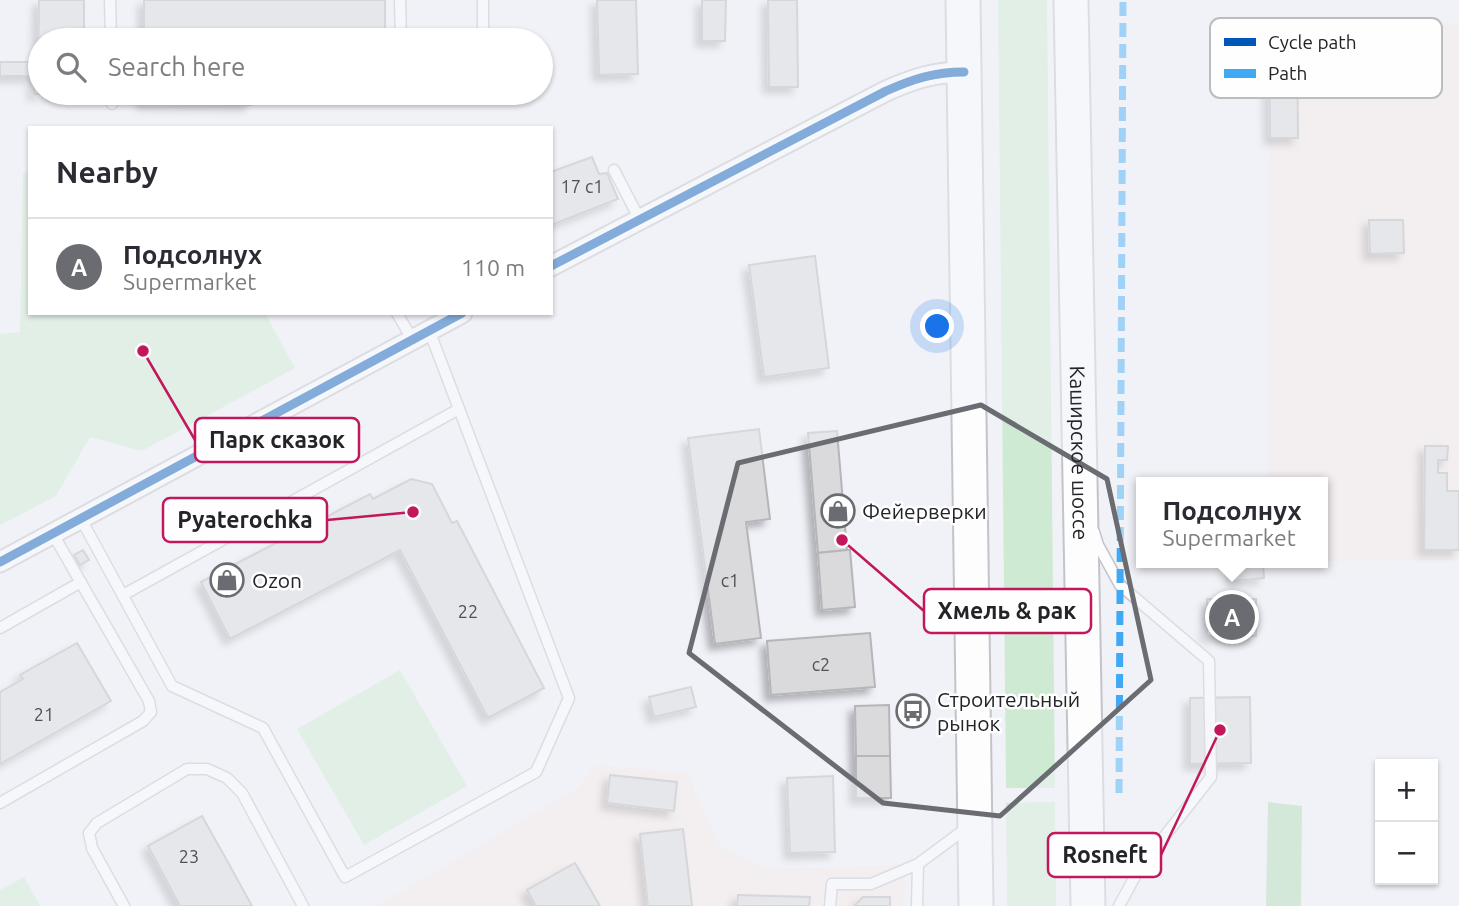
<!DOCTYPE html>
<html lang="en">
<head>
<meta charset="utf-8">
<style>
	:root { --surface:#fff; --page:#f7f7f7; --text:#2b2b33; --muted:#7c7c81; --line:#e1e1e2; --accent:#6a6c71 }
	body { margin:0; font-family:Ubuntu,sans-serif; background:var(--page); color:var(--text) }
	.controls { position:absolute; right:21px; bottom:21px; display:grid; overflow:hidden; border-radius:0px; box-shadow:0 2px 5px #0004 }
	.controls button { width:63px; height:63px; display:grid; place-items:center; padding:0; border:0; border-bottom:2px solid var(--line); background:var(--surface); color:var(--text); font:35px sans-serif }
	.you { position:absolute; left:938px; top:327px; width:24px; height:24px; margin:-18px; border:5px solid #fff; border-radius:50%; background:#1a73e8; box-shadow:0 0 0 10px #1a73e833 }
	.badge { display:grid; place-items:center; width:46px; height:46px; border-radius:50%; background:var(--accent); color:#fff; font-size:23px; font-weight:700 }
	.pin { position:absolute; translate:-50% -50%; border:4px solid #fff; box-shadow:0 2px 7px #0006 }
	.popup { position:absolute; left:1136px; top:477px; width:192px; height:91px; box-sizing:border-box; display:grid; place-content:center; border-radius:0px; background:var(--surface); filter:drop-shadow(0 2px 5px #0005); font-size:23px; white-space:nowrap; color:var(--muted) }
	.popup b { font-size:26px; color:var(--text) }
	.popup::after { content:''; position:absolute; left:50%; top:100%; margin-left:-14px; border:14px solid transparent; border-top-color:var(--surface) }
	.list { margin:0; padding:0; list-style:none }
	h2 { display:flex; justify-content:space-between; align-items:center; height:91px; margin:0; padding:0 28px; font-size:30px }
	h2 small { font-size:23px; font-weight:400; color:var(--muted) }
	.list li { display:grid; grid-template-columns:46px 1fr auto; gap:21px; align-items:center; box-sizing:border-box; height:98px; padding:0 28px; border-top:2px solid var(--line) }
	.list b { display:block; font-size:26px; white-space:nowrap }
	.list p { margin:0; font-size:23px; white-space:nowrap; color:var(--muted) }
	.list em { font-size:23px; font-style:normal; color:var(--muted) }
	.icon { flex:none; width:38px; height:38px; fill:none; stroke:currentColor; stroke-width:2; stroke-linecap:round; stroke-linejoin:round }
	.map { position:relative; flex:none; width:1459px; height:906px; overflow:hidden }
	.search { position:absolute; background:var(--surface); box-shadow:0 2px 5px #0004; left:28px; top:28px; width:525px; height:77px; display:flex; align-items:center; gap:18px; box-sizing:border-box; padding:0 24px; border-radius:38px; color:var(--muted); font-size:26px }
	.panel { position:absolute; background:var(--surface); box-shadow:0 2px 5px #0004; left:28px; top:126px; width:525px; height:189px; border-radius:0px }
	.map>svg:first-child { display:block }
</style>
</head>
<body>
<div class="map">
<svg width="1459" height="906" viewBox="0 0 1459 906">
	<defs>
		<filter id="shadow"><feDropShadow dx="-6" dy="6" stdDeviation="3.5" flood-color="#0004"/></filter>
	</defs>
	<rect width="100%" height="100%" fill="#f0f2f8"/>
	<g fill="#f5e9e6">
		<path d="M1459,24v536l-127,1 -9,-3v-76h-55l1,-453z"/>
		<path d="M597,765l90,8 33,73 48,23 137,-4v41h-528l201,-118z"/>
	</g>
	<g fill="#cfead2">
		<path d="M998,0h49l8,788h-49z"/>
		<path d="M30,172v141h235l30,55 -153,83 -52,-14 -34,59 -56,29v-191l20,-2 3,-159z"/>
		<path d="M400,670l67,116 -103,59 -67,-116z"/>
		<path d="M1055,802l1,104h-49l-1,-103z"/>
		<path d="M24,877l16,29h-40v-16z"/>
	</g>
	<path fill="#b1dbb5" d="M1268,802l34,4 -1,100h-35z"/>
	<g fill="#dad9db" stroke="#b6b5b7" stroke-width="2" filter="url(#shadow)">
		<path d="M39,0h45v40h-44v53l44,1h-50v-18h-34v-14h38z"/>
		<rect x="144" y="0" width="241" height="40"/>
		<path d="M597,0h39l2,74 -39,1z"/>
		<path d="M702,0h24l-1,41h-23z"/>
		<path d="M768,0h29l1,87h-29z"/>
		<path d="M1269,29h28l1,109h-28z"/>
		<path d="M143,93h108v12l-108,-1z"/>
		<path d="M592,157l7,17 8,-1 11,26 -67,26v-53z"/>
		<path d="M1369,220h34l1,33 -34,1z"/>
		<path d="M815,256l14,112 -65,9 -15,-112z"/>
		<path d="M759,429l11,90 -24,3 15,116 -46,6 -27,-206z"/>
		<path d="M837,431l10,119 -29,3 -10,-120z"/>
		<path d="M1425,446h23l-1,14h-9v13h9v18h12v59h-35z"/>
		<path d="M411,479l21,5 20,39 5,-2 87,167 -56,30 -88,-168 -170,89 -29,-57 169,-88 3,5z"/>
		<path d="M83,550l6,10 -9,5 -6,-10z"/>
		<path d="M847,550h3l5,57 -33,3 -4,-57z"/>
		<path d="M1233,563h30l1,15 -30,3z"/>
		<rect x="1207" y="599" width="49" height="37"/>
		<path d="M870,633l5,54 -104,8 -4,-54z"/>
		<path d="M77,643l34,58 -111,63v-72l23,-13 -3,-4z"/>
		<path d="M691,687l5,20 -42,10 -5,-20z"/>
		<path d="M1250,697l1,66 -61,1v-66z"/>
		<path d="M889,705l1,51h-34l-1,-50z"/>
		<path d="M856,756h34l1,42h-35z"/>
		<path d="M610,775l67,7 -3,29 -67,-8z"/>
		<path d="M833,776l2,76 -45,1 -3,-75z"/>
		<path d="M202,816l28,50 22,40h-72l-32,-60z"/>
		<path d="M683,829l9,77h-44l-8,-72z"/>
		<path d="M575,863l25,43h-64l-9,-16z"/>
		<path d="M738,895l72,2 -1,9h-72z"/>
		<path d="M863,897h27v9h-36z"/>
	</g>
	<g fill="none" stroke-linecap="round" stroke-linejoin="round">
		<defs>
			<g id="service">
				<path d="M110,0l1,40"/>
				<path d="M400,0l1,40"/>
				<path d="M483,0v40"/>
				<path d="M112,93v11"/>
				<path d="M614,170l26,50"/>
				<path d="M397,313l15,26"/>
				<path d="M81,519l91,167 91,42 82,149 191,-105 33,-74 -140,-368"/>
				<path d="M1094,532l4,13 22,40 89,76 2,116 -72,92 -20,37"/>
				<path d="M123,595l336,-186"/>
				<path d="M0,628l81,-46"/>
				<path d="M0,803l143,-82 8,-9 -2,-11 -96,-167"/>
				<path d="M124,906l-32,-58 -3,-15 8,-10 90,-54h20l20,9 15,15 61,113"/>
				<path d="M830,906l2,-22h39l47,-20 50,-37"/>
				<path d="M917,906l1,-42"/>
			</g>
			<g id="minor">
				<path d="M551,266l335,-175c27,-12 48,-19 78,-19"/>
				<path d="M0,562l462,-249"/>
			</g>
			<g id="trunk">
				<path d="M963,0l13,906"/>
				<path id="s1" d="M1071,0l17,906"/>
			</g>
		</defs>
		<use href="#service" stroke="#c2c4c9" stroke-width="13"/>
		<use href="#minor" stroke="#c2c4c9" stroke-width="23"/>
		<use href="#trunk" stroke="#c2c4c9" stroke-width="37"/>
		<use href="#service" stroke="#fdfdfe" stroke-width="10"/>
		<use href="#minor" stroke="#fdfdfe" stroke-width="19"/>
		<use href="#trunk" stroke="#fdfdfe" stroke-width="33"/>
		<path stroke="#3fa9f5" stroke-width="7" stroke-dasharray="14 7" stroke-linecap="butt" d="M1119,793l4,-793"/>
		<defs>
			<g id="cycleway">
				<path d="M551,266l335,-175c27,-12 48,-19 78,-19"/>
				<path d="M0,562l462,-249"/>
			</g>
		</defs>
		<use href="#cycleway" stroke="#fefefe" stroke-width="13"/>
		<use href="#cycleway" stroke="#0057b8" stroke-width="9"/>
	</g>
	<path d="M0 0H1459V906H0ZM981,405l126,74 44,201 -151,136 -117,-13 -194,-150 49,-190z" fill="#f0f2f8" fill-opacity=".55" fill-rule="evenodd"/>
	<path fill="none" stroke="#6a6c71" stroke-width="5" stroke-linejoin="round" d="M981,405l126,74 44,201 -151,136 -117,-13 -194,-150 49,-190z"/>
	<defs>
		<symbol id="shop-ring" viewBox="-11 -11 22 22"><circle r="9.5" fill="#fefefe" stroke="#6a6c71" stroke-width="1.5"/><path d="M-5-2.5h2.3a2.7 3.5 0 0 1 5.4 0H5L5.5 6h-11ZM-1.5-2.5h3a1.5 2.3 0 0 0-3 0Z" fill="#6a6c71"/></symbol>
		<symbol id="bus-ring" viewBox="-11 -11 22 22"><circle r="9.5" fill="#fefefe" stroke="#6a6c71" stroke-width="1.5"/><path d="M-5-6H5V4H4V6H2V4H-2V6H-4V4H-5ZM-3.5-4V0h7V-4ZM-3.5 1.2v1.5H-2V1.2ZM2 1.2v1.5H3.5V1.2Z" fill="#6a6c71"/></symbol>
	</defs>
	<g fill-rule="evenodd">
		<use href="#shop-ring" x="819" y="492" width="38" height="38"/>
		<use href="#shop-ring" x="208" y="561" width="38" height="38"/>
		<use href="#bus-ring" x="894" y="692" width="38" height="38"/>
	</g>
	<g text-anchor="middle" dominant-baseline="central" stroke-width="5" stroke-linejoin="round" paint-order="stroke">
		<g font-size="18" fill="#505155">
			<text x="582" y="186">17 с1</text>
			<text x="730" y="580">с1</text>
			<text x="468" y="611">22</text>
			<text x="821" y="664">с2</text>
			<text x="44" y="714">21</text>
			<text x="189" y="856">23</text>
		</g>
		<g font-size="21" fill="#222428" stroke="#fefefe">
			<text stroke="none"><textPath href="#s1" startOffset="453">Каширское шоссе</textPath></text>
		</g>
		<g font-size="21" fill="#222428" stroke="#fefefe" text-anchor="start">
			<text x="862" y="511">Фейерверки</text>
			<text x="252" y="580">Ozon</text>
			<text x="937" y="699">Строительный<tspan x="937" dy="24">рынок</tspan></text>
		</g>
	</g>
	<rect x="1210" y="18" width="232" height="80" rx="10" fill="#fefefe" stroke="#bcbdbe" stroke-width="2"/>
	<rect x="1224" y="38" width="32" height="8" fill="#0057b8"/>
	<rect x="1224" y="69" width="32" height="9" fill="#3fa9f5"/>
	<g font-size="19" fill="#222428">
		<text x="1268" y="49">Cycle path</text>
		<text x="1268" y="80">Path</text>
	</g>
	<path fill="none" stroke="#c2185b" stroke-width="2.5" d="M143 351L195 440M413 512L327 520M842 540L924 611M1220 730L1161 855"/>
	<g fill="#c2185b" stroke="#fefefe" stroke-width="2.5">
		<circle cx="143" cy="351" r="7"/>
		<circle cx="413" cy="512" r="7"/>
		<circle cx="842" cy="540" r="7"/>
		<circle cx="1220" cy="730" r="7"/>
	</g>
	<g fill="#fefefe" stroke="#c2185b" stroke-width="2.5">
		<rect x="195" y="418" width="164" height="44" rx="7"/>
		<rect x="163" y="498" width="164" height="44" rx="7"/>
		<rect x="924" y="589" width="167" height="44" rx="7"/>
		<rect x="1048" y="833" width="113" height="44" rx="7"/>
	</g>
	<g font-size="23" text-anchor="middle" font-weight="bold" fill="#222428">
		<text x="277" y="448">Парк сказок</text>
		<text x="245" y="528">Pyaterochka</text>
		<text x="1007" y="619">Хмель &amp; рак</text>
		<text x="1105" y="863">Rosneft</text>
	</g>
</svg>
<div class="controls">
<button>+</button>
<button>−</button>
</div>
<div class="you"></div>
<div class="pin badge" style="left:1232px;top:617px">A</div>
<div class="popup"><b>Подсолнух</b>Supermarket</div>
<div class="search"><svg class="icon" aria-label="search" viewBox="0 0 24 24"><circle cx="10" cy="10" r="6"/><path d="M15 15l6 6"/></svg>Search here</div>
<section class="panel">
<h2>Nearby<small></small></h2>
<ul class="list">
<li><span class="badge">A</span><div><b>Подсолнух</b><p>Supermarket</p></div><em>110 m</em></li>
</ul>
</section>
</div>
</body>
</html>
